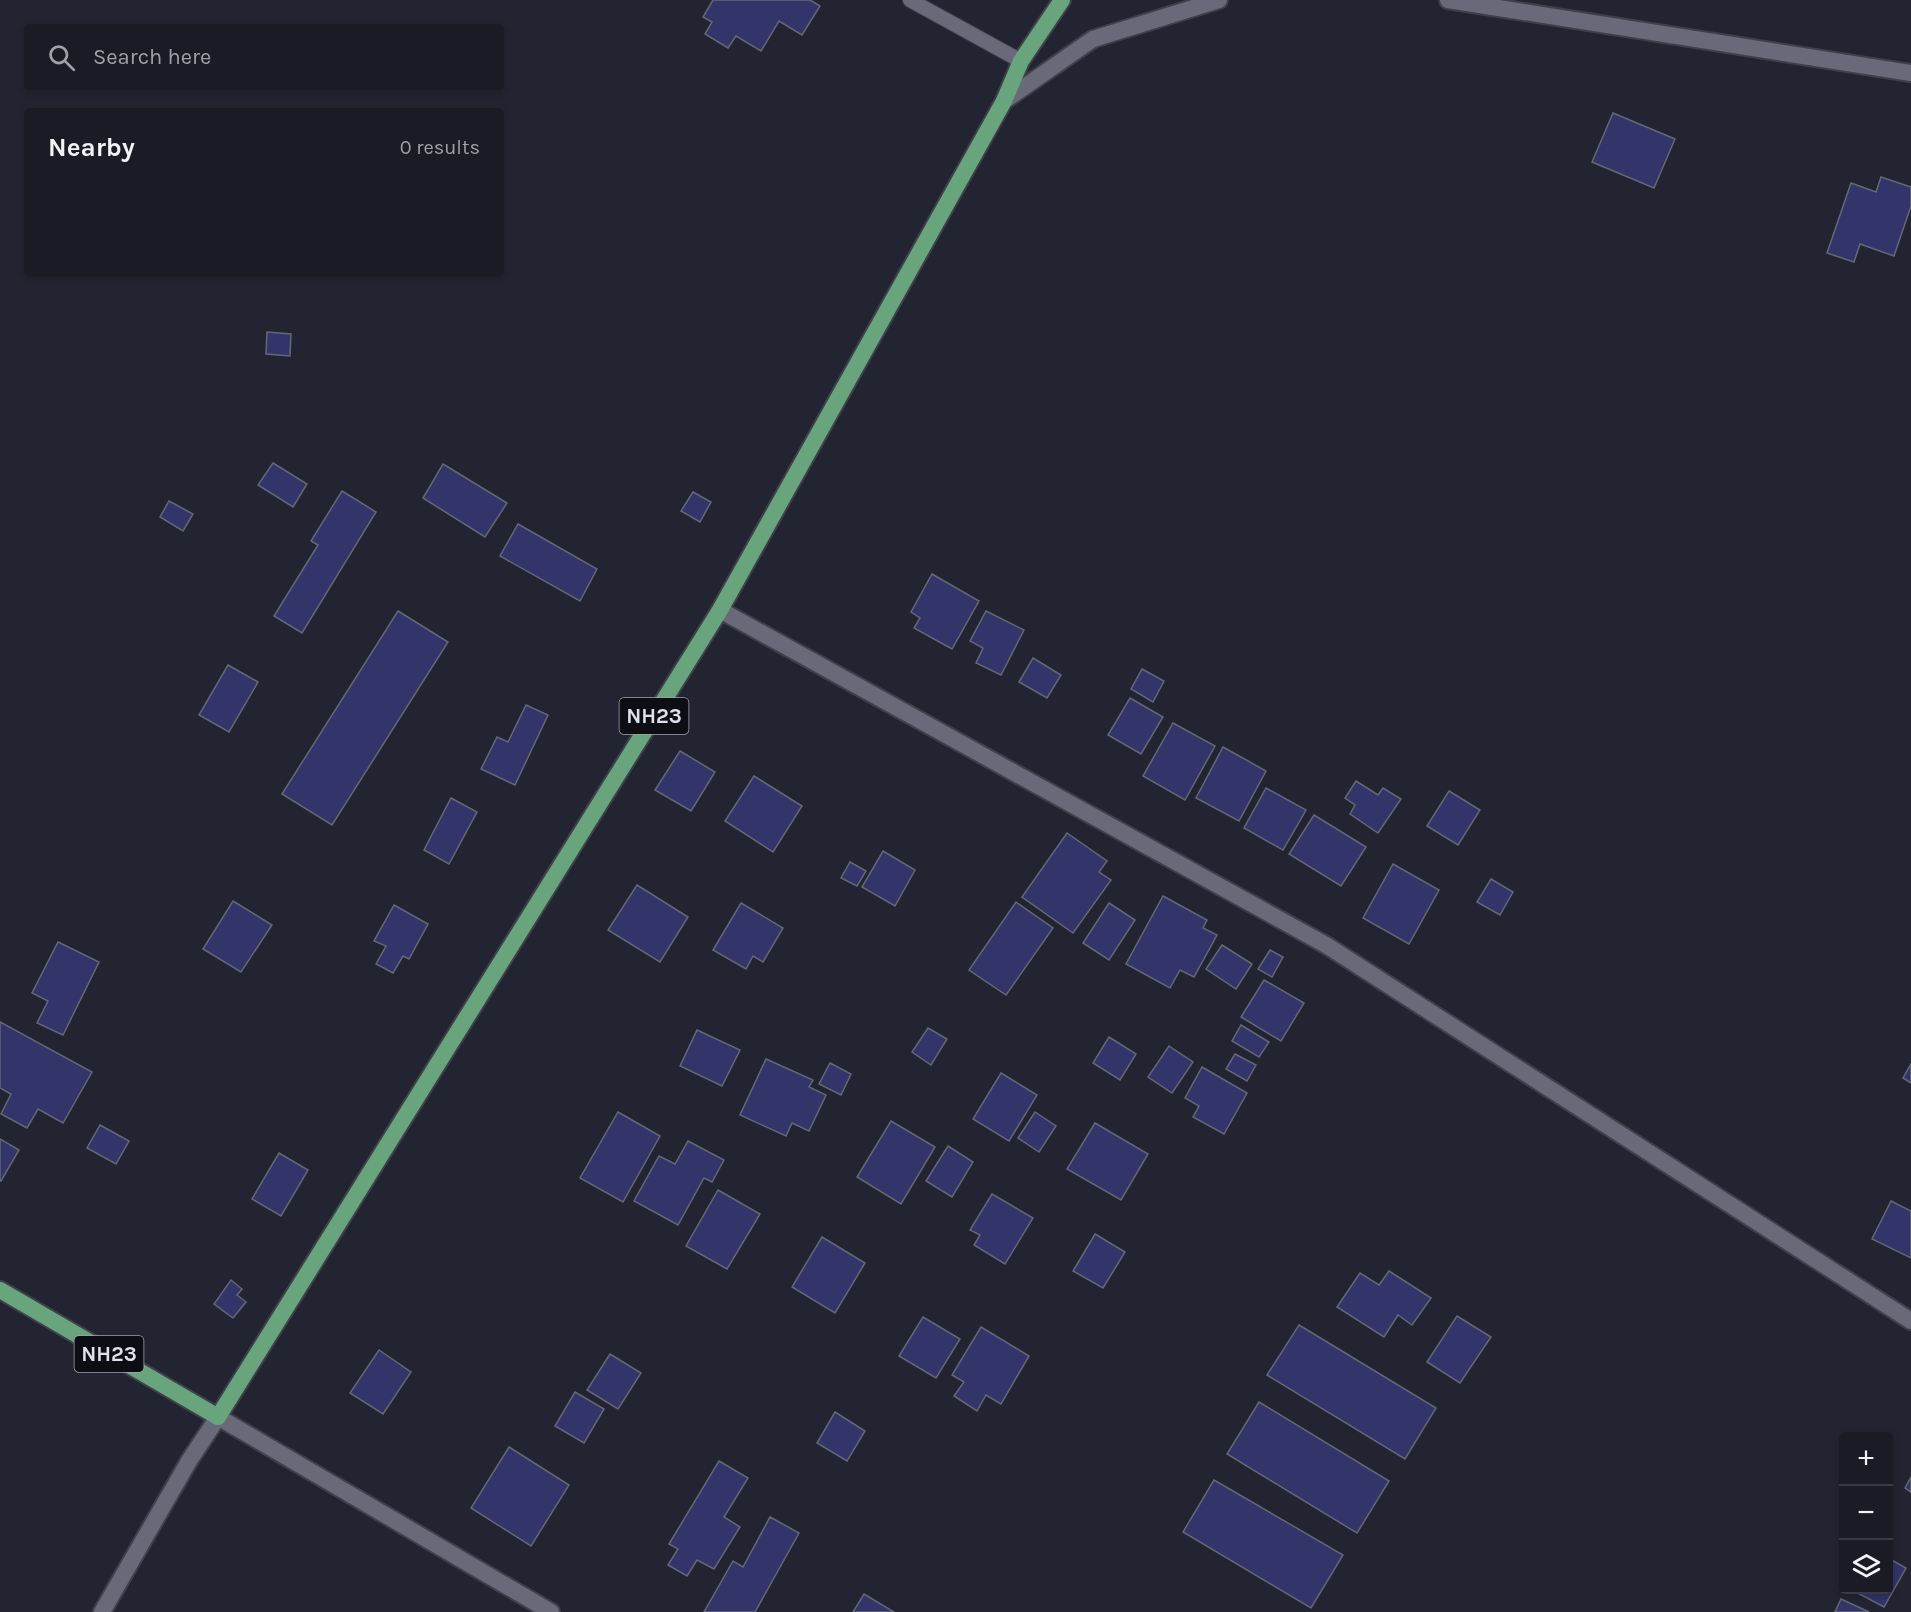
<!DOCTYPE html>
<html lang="en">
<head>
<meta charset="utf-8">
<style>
	:root { --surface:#1a1b25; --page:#272832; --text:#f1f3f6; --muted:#9fa1a7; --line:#383942 }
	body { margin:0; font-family:Karla,sans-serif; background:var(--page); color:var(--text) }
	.controls { position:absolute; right:18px; bottom:18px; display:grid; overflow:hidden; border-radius:6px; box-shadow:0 3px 9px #0003 }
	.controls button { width:54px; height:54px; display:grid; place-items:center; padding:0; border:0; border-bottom:2px solid var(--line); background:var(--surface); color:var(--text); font:30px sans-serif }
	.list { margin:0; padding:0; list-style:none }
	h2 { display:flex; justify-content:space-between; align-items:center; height:78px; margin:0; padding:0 24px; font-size:26px }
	h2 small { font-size:20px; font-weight:400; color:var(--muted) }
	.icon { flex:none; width:33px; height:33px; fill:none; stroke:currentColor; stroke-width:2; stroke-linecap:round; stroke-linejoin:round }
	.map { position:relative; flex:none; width:1911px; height:1612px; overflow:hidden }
	.search { position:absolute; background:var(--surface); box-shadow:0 3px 9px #0003; left:24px; top:24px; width:480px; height:66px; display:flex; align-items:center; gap:15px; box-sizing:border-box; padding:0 21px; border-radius:6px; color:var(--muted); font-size:22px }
	.panel { position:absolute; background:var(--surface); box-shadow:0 3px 9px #0003; left:24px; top:108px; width:480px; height:168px; border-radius:6px }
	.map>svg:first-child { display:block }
</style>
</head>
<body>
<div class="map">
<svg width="1911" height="1612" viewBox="0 0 1911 1612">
	<rect width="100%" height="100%" fill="#232431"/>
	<g fill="#32346a" stroke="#656776" stroke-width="1.5">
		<path d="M713,0h97l10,6 -18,29 -23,-14 -18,30 -25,-15 -8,12 -23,-14 7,-12 -9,-5z"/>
		<path d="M1613,113l62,26 -21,49 -62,-26z"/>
		<path d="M1881,177l30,10v19l-17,50 -34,-12 -6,18 -27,-9 24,-70 25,9z"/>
		<path d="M267,332l24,2 -1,22 -24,-2z"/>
		<path d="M273,463l34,21 -14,23 -35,-22z"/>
		<path d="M443,464l64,39 -22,34 -62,-39z"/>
		<path d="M342,491l34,21 -74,121 -28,-17 44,-71 -7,-4z"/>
		<path d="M693,492l18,10 -11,20 -19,-11z"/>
		<path d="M169,501l24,13 -10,17 -23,-14z"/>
		<path d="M518,524l79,45 -17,32 -80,-45z"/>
		<path d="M932,574l47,27 -27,48 -38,-21 6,-10 -9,-6z"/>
		<path d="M398,611l50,31 -116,183 -50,-31z"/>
		<path d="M986,611l38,19 -23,45 -25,-12 7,-15 -13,-7z"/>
		<path d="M1033,658l28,17 -14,23 -28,-16z"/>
		<path d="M228,665l30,17 -29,50 -30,-17z"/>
		<path d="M1142,669l22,12 -11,21 -22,-13z"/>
		<path d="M1130,698l33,19 -22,37 -33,-19z"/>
		<path d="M526,705l22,10 -33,70 -34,-16 16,-32 11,5z"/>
		<path d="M1173,723l42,23 -30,54 -42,-24z"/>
		<path d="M1223,747l43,24 -27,50 -43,-23z"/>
		<path d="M680,751l35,21 -24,39 -36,-21z"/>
		<path d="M754,776l48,30 -29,46 -48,-31z"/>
		<path d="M1356,781l22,14 5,-7 18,11 -23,34 -28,-19 5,-9 -10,-7z"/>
		<path d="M1266,788l40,22 -23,40 -39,-22z"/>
		<path d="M1449,791l31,19 -22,35 -31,-19z"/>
		<path d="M451,798l26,14 -28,52 -25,-14z"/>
		<path d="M1314,815l52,32 -25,39 -52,-32z"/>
		<path d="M1067,833l40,28 -8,11 12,8 -38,53 -51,-36z"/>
		<path d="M883,851l32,19 -20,36 -33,-19z"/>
		<path d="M850,862l16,9 -9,15 -16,-8z"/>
		<path d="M1393,864l46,26 -30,54 -46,-26z"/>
		<path d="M1491,879l22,13 -13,23 -23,-13z"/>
		<path d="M637,885l51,32 -28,45 -52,-32z"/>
		<path d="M1163,896l44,24 -4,8 14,7 -23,42 -14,-7 -10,18 -44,-24z"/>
		<path d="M233,901l39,24 -31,47 -38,-23z"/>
		<path d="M1016,902l37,26 -47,67 -37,-25z"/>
		<path d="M741,903l42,25 -20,34 -10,-6 -7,13 -33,-19z"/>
		<path d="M1109,903l26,17 -26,40 -26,-17z"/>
		<path d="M394,905l34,19 -19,35 -6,-3 -10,17 -17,-9 10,-18 -12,-5z"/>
		<path d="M58,942l41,20 -36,73 -26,-12 11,-22 -16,-8z"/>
		<path d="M1222,945l30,19 -16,25 -30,-20z"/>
		<path d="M1270,950l13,7 -11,20 -14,-8z"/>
		<path d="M1264,980l40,23 -23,38 -40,-24z"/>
		<path d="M0,1022l92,50 -29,51 -25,-14 -11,19 -26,-14 10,-20 -11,-6z"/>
		<path d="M1241,1025l28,17 -10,15 -27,-16z"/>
		<path d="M928,1028l19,11 -16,26 -19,-13z"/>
		<path d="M697,1030l43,20 -18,36 -42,-20z"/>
		<path d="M1109,1037l27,17 -16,26 -27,-17z"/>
		<path d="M1169,1046l24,16 -21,31 -24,-16z"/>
		<path d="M1235,1054l21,11 -9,16 -21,-12z"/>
		<path d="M766,1059l47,21 -4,7 17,8 -17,36 -17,-8 -6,13 -46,-21z"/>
		<path d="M830,1063l21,11 -10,21 -22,-11z"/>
		<path d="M1911,1064v19l-8,-5z"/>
		<path d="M1202,1067l45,26 -23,41 -31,-17 6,-11 -14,-8z"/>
		<path d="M1001,1073l36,22 -28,46 -36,-22z"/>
		<path d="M618,1112l42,24 -37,66 -43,-24z"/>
		<path d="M1035,1112l21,14 -17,26 -21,-14z"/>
		<path d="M891,1121l44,26 -34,57 -44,-27z"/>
		<path d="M1095,1123l53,31 -27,46 -54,-31z"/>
		<path d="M100,1125l29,16 -13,23 -29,-16z"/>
		<path d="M0,1139l19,11 -18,31h-1z"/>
		<path d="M688,1141l36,19 -12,22 -8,-4 -26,47 -44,-24 25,-45 16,8z"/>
		<path d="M948,1146l25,16 -21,35 -26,-16z"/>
		<path d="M279,1153l29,17 -27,46 -29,-17z"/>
		<path d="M718,1190l42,24 -33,55 -41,-23z"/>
		<path d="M992,1194l41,24 -28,46 -31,-19 6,-10 -10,-5z"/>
		<path d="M1891,1201l20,10v47l-39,-19z"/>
		<path d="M1095,1234l30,18 -22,36 -30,-17z"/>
		<path d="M822,1237l43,26 -30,50 -43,-26z"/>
		<path d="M1389,1271l42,27 -19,27 -14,-10 -14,22 -47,-30 23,-34 19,12z"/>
		<path d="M231,1280l11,9 -5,6 9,7 -13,16 -19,-14z"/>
		<path d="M1457,1316l34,21 -31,46 -33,-21z"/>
		<path d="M923,1317l37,22 -24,39 -37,-22z"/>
		<path d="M1299,1325l137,83 -31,51 -138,-84z"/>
		<path d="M981,1327l48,29 -28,48 -15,-9 -9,16 -23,-15 10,-14 -12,-7z"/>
		<path d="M379,1350l32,22 -28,42 -33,-21z"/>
		<path d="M610,1354l31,19 -23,36 -31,-19z"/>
		<path d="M575,1392l29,17 -20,34 -29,-17z"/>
		<path d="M1259,1402l130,79 -32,52 -130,-79z"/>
		<path d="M835,1412l30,19 -18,30 -30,-18z"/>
		<path d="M509,1447l60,38 -38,61 -60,-38z"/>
		<path d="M719,1461l29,17 -24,39 16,10 -26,42 -17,-9 -10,16 -19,-11 10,-16 -9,-5z"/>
		<path d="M1911,1477v15l-6,-4z"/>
		<path d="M1214,1480l129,75 -32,53 -128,-76z"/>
		<path d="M770,1517l29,16 -44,79h-51l29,-51 10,6z"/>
		<path d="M1888,1558l18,10 -22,39 -32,-17h36z"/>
		<path d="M864,1594l30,18h-41z"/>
		<path d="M1841,1599l28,13h-34z"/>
	</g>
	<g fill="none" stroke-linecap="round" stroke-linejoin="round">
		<defs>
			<path id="service" d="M910,0l111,61"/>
			<g id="minor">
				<path d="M720,610l606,335 585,376"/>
				<path d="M102,1612l87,-151 29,-44"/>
			</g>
			<g id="tertiary">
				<path d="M1448,0l463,73"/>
				<path d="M1004,101l89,-62 126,-39"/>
				<path d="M218,1417l333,195"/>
			</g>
			<path id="trunk" d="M0,1290l218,127 502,-807 284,-509 17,-40 41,-61"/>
		</defs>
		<use href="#service" stroke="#3f404b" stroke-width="16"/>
		<use href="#minor" stroke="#3f404b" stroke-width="20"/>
		<use href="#tertiary" stroke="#3f404b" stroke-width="20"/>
		<use href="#trunk" stroke="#3f404b" stroke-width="20"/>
		<use href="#service" stroke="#686a7a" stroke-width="14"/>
		<use href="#minor" stroke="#686a7a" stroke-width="16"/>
		<use href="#tertiary" stroke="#686a7a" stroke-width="16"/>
		<use href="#trunk" stroke="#68a47c" stroke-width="16"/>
	</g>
	<g text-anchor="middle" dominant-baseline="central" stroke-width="5" stroke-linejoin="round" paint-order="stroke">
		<g fill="#0d0e14" stroke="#a0a2aa" stroke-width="1.5">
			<rect x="619.5" y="698" width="69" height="36" rx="4.5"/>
			<rect x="74.5" y="1336" width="69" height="36" rx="4.5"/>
		</g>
		<g font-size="21" font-weight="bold" fill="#dfe1ea">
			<text x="654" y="716">NH23</text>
			<text x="109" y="1354">NH23</text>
		</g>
	</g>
</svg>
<div class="controls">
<button>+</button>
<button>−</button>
<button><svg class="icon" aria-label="layers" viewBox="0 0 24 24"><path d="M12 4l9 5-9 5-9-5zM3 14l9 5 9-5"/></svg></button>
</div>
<div class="search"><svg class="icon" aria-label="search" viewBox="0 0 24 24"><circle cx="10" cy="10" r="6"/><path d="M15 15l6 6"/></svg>Search here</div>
<section class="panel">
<h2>Nearby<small>0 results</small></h2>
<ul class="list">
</ul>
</section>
</div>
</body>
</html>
